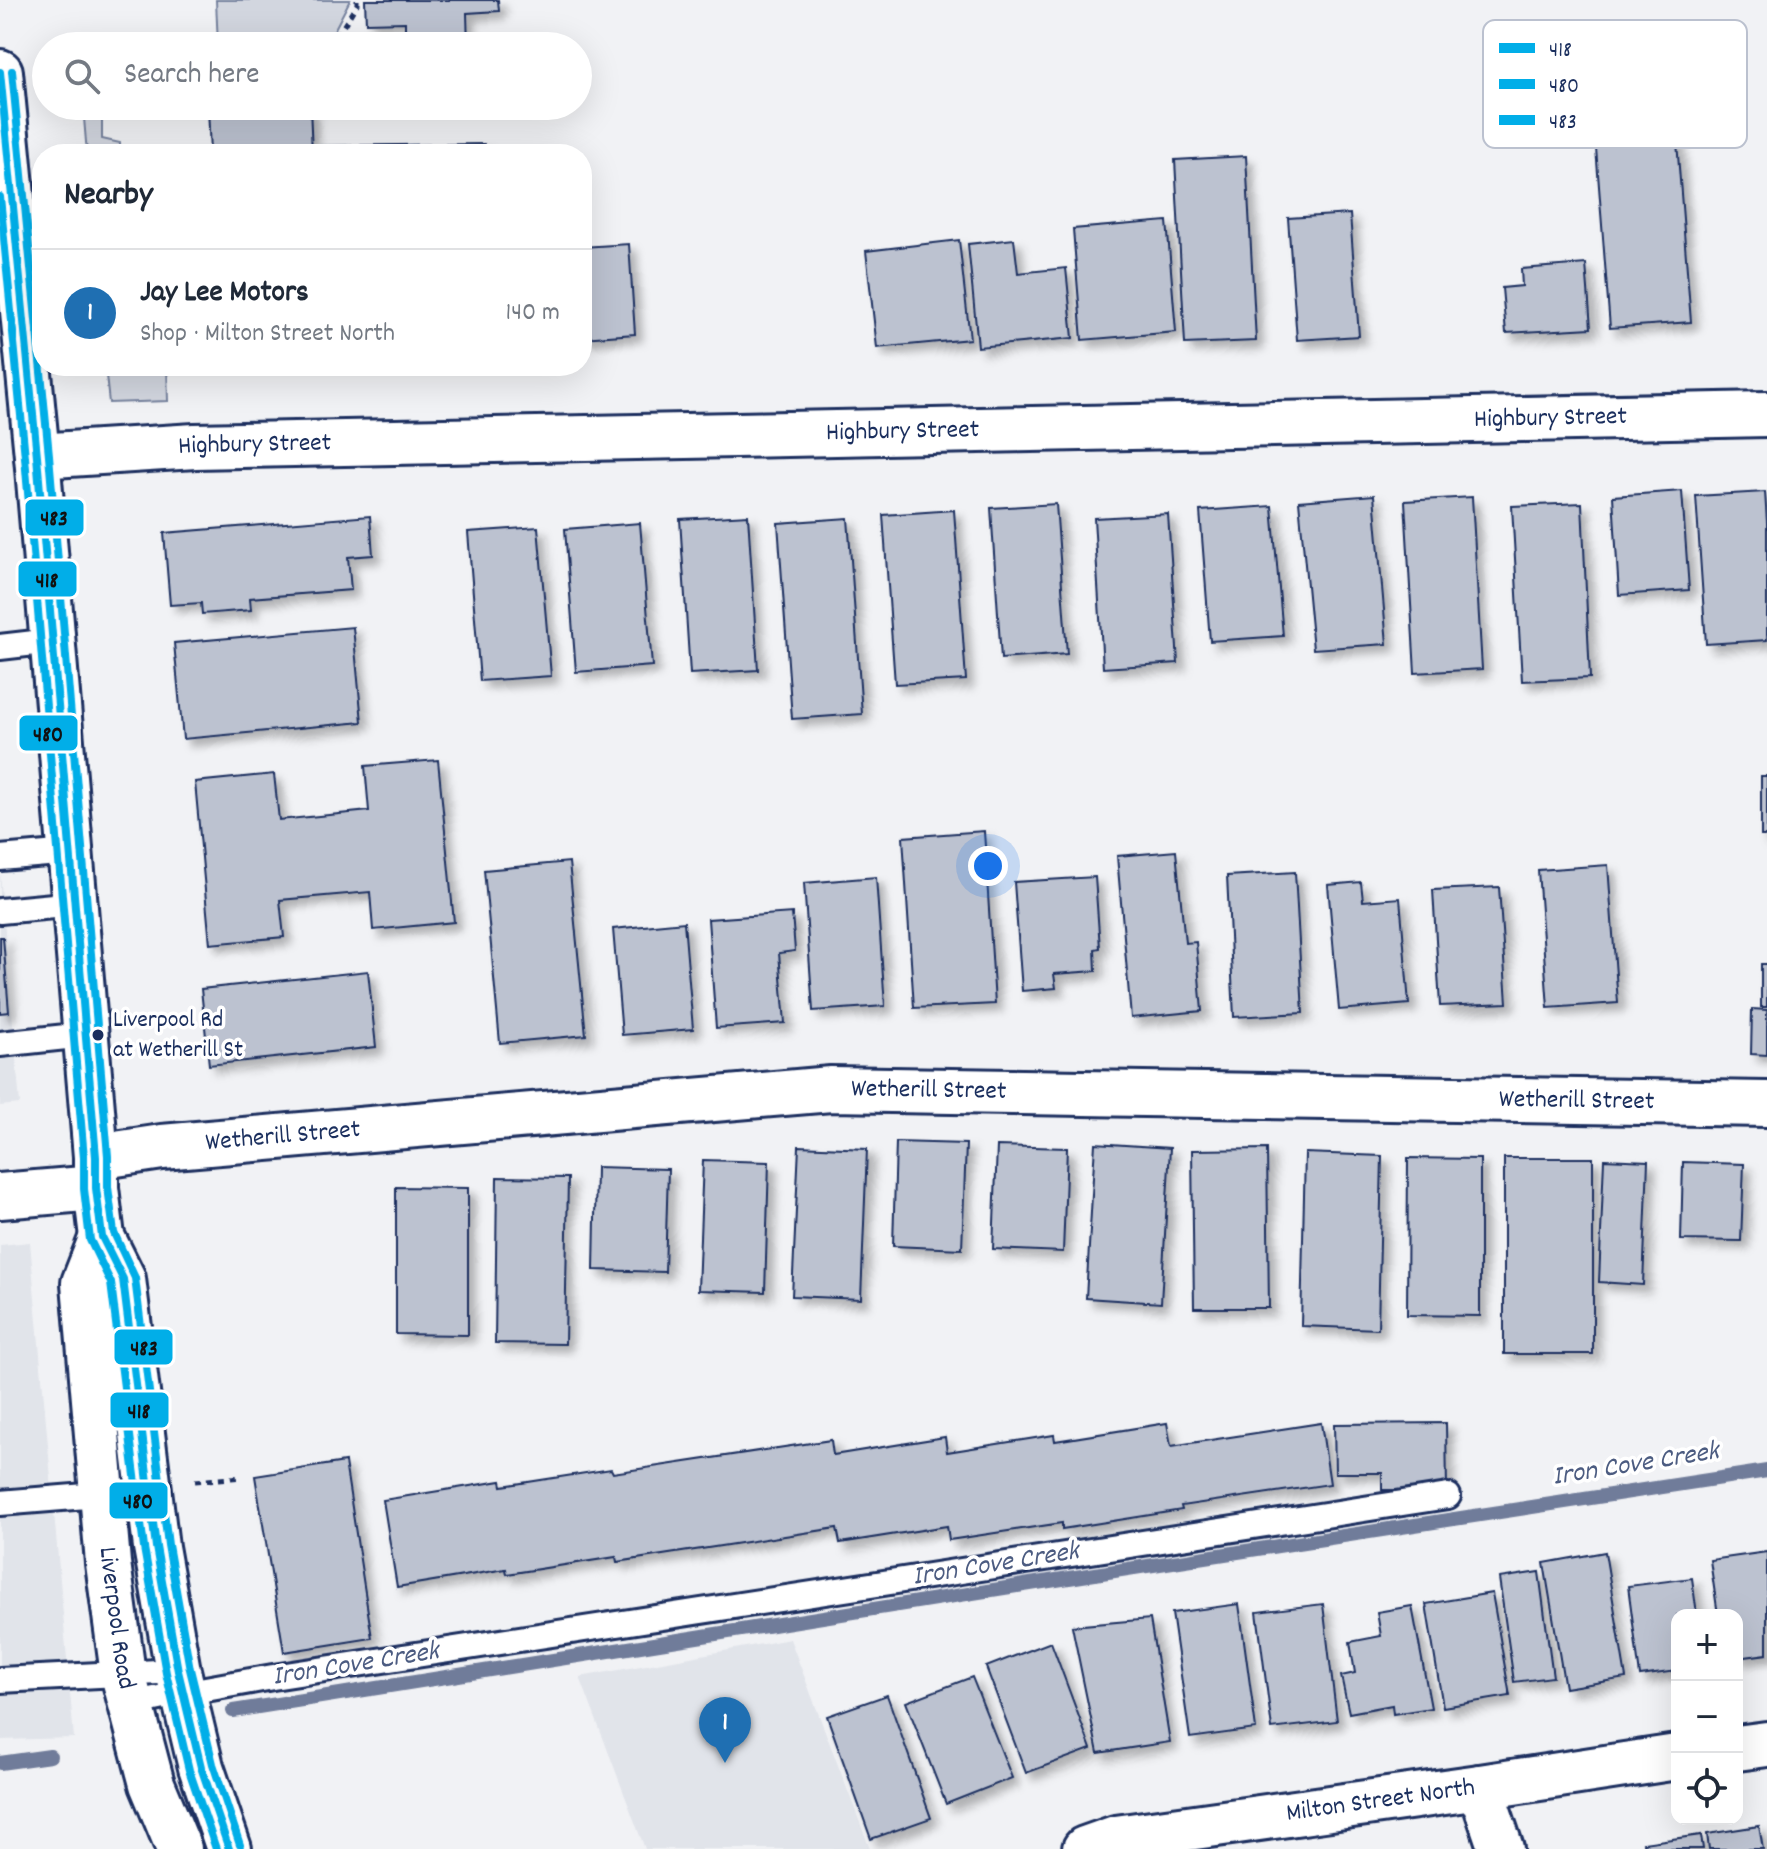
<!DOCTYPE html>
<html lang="en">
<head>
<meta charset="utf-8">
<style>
	:root { --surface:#fff; --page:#f2f2f3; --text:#1f2937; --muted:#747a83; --line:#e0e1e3; --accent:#1f6fb2 }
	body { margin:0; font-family:Dekko,sans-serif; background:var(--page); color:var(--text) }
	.controls { position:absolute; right:24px; bottom:24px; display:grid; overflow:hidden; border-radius:16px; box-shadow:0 8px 32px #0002 }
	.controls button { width:72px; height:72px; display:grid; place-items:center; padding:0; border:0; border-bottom:2px solid var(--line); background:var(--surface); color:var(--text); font:40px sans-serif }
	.you { position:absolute; left:988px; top:866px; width:28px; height:28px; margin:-20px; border:6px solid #fff; border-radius:50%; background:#1a73e8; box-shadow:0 0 0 12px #1a73e833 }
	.badge { display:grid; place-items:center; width:52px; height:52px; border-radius:50%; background:var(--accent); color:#fff; font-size:26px; font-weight:700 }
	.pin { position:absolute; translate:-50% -66px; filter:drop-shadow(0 2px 4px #0008) }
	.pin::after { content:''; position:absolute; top:42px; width:28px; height:24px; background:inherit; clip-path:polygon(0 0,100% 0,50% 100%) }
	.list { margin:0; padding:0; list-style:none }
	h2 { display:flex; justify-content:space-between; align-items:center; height:104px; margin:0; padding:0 32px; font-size:34px }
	h2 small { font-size:26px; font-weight:400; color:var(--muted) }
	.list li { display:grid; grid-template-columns:52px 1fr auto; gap:24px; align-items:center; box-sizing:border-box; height:128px; padding:0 32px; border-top:2px solid var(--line) }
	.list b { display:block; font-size:30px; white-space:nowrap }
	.list p { margin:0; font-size:26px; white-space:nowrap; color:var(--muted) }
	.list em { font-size:26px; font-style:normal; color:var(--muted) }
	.icon { flex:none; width:44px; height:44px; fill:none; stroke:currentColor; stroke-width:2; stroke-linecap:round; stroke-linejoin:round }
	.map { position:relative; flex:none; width:1767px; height:1849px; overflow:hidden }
	.search { position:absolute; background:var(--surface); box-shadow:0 8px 32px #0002; left:32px; top:32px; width:560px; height:88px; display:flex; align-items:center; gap:20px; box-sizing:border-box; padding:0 28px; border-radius:44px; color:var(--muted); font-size:30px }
	.panel { position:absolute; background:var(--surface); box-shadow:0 8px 32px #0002; left:32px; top:144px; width:560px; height:232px; border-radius:32px }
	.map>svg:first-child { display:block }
</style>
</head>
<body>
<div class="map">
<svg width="1767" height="1849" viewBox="0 0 1767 1849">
	<defs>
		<filter id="shadow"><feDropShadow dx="7" dy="7" stdDeviation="4" flood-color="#0004"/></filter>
	</defs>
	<rect width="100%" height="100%" fill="#f1f2f5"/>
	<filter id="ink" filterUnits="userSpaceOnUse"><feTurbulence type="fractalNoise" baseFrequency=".0125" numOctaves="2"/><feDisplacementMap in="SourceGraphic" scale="16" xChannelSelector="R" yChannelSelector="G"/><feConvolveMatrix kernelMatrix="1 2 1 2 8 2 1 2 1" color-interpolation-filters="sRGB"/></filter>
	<g filter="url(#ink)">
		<g fill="#e1e4ea">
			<path d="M0,873l20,231 -20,2z"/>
			<path d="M30,1242l44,496 -74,2v-495z"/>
			<path d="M790,1639l80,210h-225l-65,-172z"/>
		</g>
		<g fill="#d2d6df" stroke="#76829e" stroke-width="2">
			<path d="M216,0h134l-24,46h-108z"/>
			<path d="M83,106h25l-6,4v29l18,4v11h-33z"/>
			<path d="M105,366h62l1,35 -59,2z"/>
		</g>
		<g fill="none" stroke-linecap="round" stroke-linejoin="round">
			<g stroke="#707c9a" stroke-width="14">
				<path d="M233,1711l797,-127 737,-113"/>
				<path d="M0,1763l50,-7"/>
			</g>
		</g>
		<g fill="#bcc2d0" stroke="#1b2f5e" stroke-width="2" filter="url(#shadow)">
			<path d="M365,0h133l1,11 -32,2 1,33h-63v-24l-39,1z"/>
			<path d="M208,106h102l2,48h-102z"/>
			<path d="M1676,129l15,193 -81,6 -15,-193z"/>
			<path d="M484,144v10h-172v-8z"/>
			<path d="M1246,156l10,185 -71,3 -10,-184z"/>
			<path d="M1350,214l9,122 -62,4 -9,-122z"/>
			<path d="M1167,221l9,111 -94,8 -9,-111z"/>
			<path d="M1014,239l4,34 48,-5 7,70 -95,9 -10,-103z"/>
			<path d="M959,240l11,99 -93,9 -11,-97z"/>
			<path d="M629,244l6,90 -53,4v-91z"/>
			<path d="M1586,264l5,64 -85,5 -4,-45 20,-2 -1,-17z"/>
			<path d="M1682,491l7,99 -70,5 -6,-99z"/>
			<path d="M1765,492l2,31v117l-61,4 -10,-148z"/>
			<path d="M1374,495l13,149 -74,5 -14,-148z"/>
			<path d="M1472,497l10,172 -67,4 -10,-172z"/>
			<path d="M1582,503l8,175 -68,3 -10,-175z"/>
			<path d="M1056,504l11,150 -66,5 -10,-151z"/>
			<path d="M1272,506l11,130 -73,5 -10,-130z"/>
			<path d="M954,510l12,170 -71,4 -12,-169z"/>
			<path d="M1168,514l10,149 -75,5 -9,-150z"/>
			<path d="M748,515l10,155 -68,4 -10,-155z"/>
			<path d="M370,516l3,39 -25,2 3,33 -101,8 1,12 -49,4 -1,-11 -31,2 -6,-72z"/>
			<path d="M848,518l14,196 -70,5 -14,-196z"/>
			<path d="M640,523l12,143 -76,6 -11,-143z"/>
			<path d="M538,527l13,149 -71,5 -12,-149z"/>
			<path d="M353,627l9,95 -179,17 -9,-96z"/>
			<path d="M438,760l16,162 -81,8 -3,-38 -90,8 4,37 -74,7 -15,-162 79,-8 5,46 90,-9 -4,-45z"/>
			<rect x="1761" y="776" width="6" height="60"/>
			<path d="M984,831l11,173 -81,4 -11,-171z"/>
			<path d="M1176,851l9,92 11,-1 6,69 -71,7 -14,-162z"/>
			<path d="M569,862l17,173 -86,8 -16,-173z"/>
			<path d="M1608,865l10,138 -70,5 -10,-138z"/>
			<path d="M1295,872l8,141 -69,4 -7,-141z"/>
			<path d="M876,877l9,129 -72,5 -9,-128z"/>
			<path d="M1095,877l5,71 -5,1 1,22 -42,3 2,14 -34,3 -8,-109z"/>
			<path d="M1361,882l2,19 37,-3 9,106 -70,6 -11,-125z"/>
			<path d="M1499,887l8,116 -67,3 -7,-116z"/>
			<path d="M792,913l3,38 -16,2 6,70 -69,5 -8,-109z"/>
			<path d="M684,922l9,107 -71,6 -9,-106z"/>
			<path d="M0,937h3l6,75 -9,1z"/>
			<rect x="1761" y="964" width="6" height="43"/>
			<path d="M368,971l8,76 -167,18 -8,-76z"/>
			<path d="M1752,1009l15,1v45l-16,-1z"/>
			<path d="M896,1142l70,2 -4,105 -69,-3z"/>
			<path d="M1095,1143l75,5 -9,155 -75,-5z"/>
			<path d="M799,1146l68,3 -6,150 -69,-3z"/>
			<path d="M997,1146l70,2 -4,104 -70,-3z"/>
			<path d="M1267,1149l2,159h-75l-2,-158z"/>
			<path d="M1305,1153l77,3 -4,173 -77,-3z"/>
			<path d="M1408,1158l72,1v157l-73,-1z"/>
			<rect x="1504" y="1158" width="89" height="196"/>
			<path d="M1604,1159l44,2 -5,124 -44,-3z"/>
			<path d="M703,1160l66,2 -4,130 -67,-2z"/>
			<path d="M1683,1162l61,2 -3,77 -60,-1z"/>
			<path d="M596,1167l72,2 -3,103 -71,-2z"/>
			<path d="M497,1177l71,1 -3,166 -70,-1z"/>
			<path d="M396,1187l72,1v147l-72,-1z"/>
			<path d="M1167,1423l4,23 150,-23 9,61 -149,22 1,4 -120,19v-6l-113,17 -2,-14 -107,17 -3,-15 -220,34 -1,-5 -109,17 -1,-5 -109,18 -14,-87 118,-19 1,5 109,-17 2,4 218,-33 2,15 112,-18 2,15 107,-17 1,6z"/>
			<path d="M1446,1423l1,67h-65v-17h-47l-1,-49z"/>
			<path d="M345,1462l27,176 -88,14 -29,-176z"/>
			<path d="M1605,1552l21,126 -61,10 -21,-125z"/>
			<path d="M1767,1552v102l-30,4v-43h-19l-8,-55z"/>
			<path d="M1539,1572l14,105 -39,5 -15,-104z"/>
			<path d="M1692,1578l5,37h-20v56l-37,5 -12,-90z"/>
			<path d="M1492,1593l18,103 -67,11 -17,-103z"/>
			<path d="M1239,1604l17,125 -66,9 -18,-125z"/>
			<path d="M1323,1604l14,117 -65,8 -15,-117z"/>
			<path d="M1412,1606l19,102 -38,6 -1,-9 -43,8 -8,-37 14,-3 -5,-31 31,-6 -4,-24z"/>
			<path d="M1150,1619l20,123 -72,11 -26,-127z"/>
			<path d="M1051,1642l40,107 -65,24 -40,-106z"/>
			<path d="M972,1677l40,101 -66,26 -40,-102z"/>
			<path d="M887,1695l44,123 -60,21 -44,-123z"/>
			<path d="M1759,1826l4,23h-54l-2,-15z"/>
			<path d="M1701,1835l2,14h-59l-1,-6z"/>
		</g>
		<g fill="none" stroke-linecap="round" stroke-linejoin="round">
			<defs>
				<g id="lane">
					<path d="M0,647l52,-6"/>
					<path d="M0,858l70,-6"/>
					<path d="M0,911l75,-7"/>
					<path d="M0,1044l85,-9"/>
					<path d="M0,1503l148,-12"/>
					<path d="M0,1680l178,-9"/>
					<path d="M131,1704l52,-11 90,-16 1175,-181"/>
				</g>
				<g id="street">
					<path id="s1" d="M37,456l158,-10 1572,-32"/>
					<path id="s2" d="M96,1157l66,-10 669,-58 936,15"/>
					<path d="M0,1196l96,-8"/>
					<path d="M1737,1748l30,-4"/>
					<path d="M1480,1787l21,62"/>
					<path id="s3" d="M1085,1849l31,-11 364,-51 197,-30"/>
				</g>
				<g id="highway">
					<path d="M0,72l37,384 59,701v31l6,49 21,42 33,268 22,124 23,96 28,82"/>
					<path id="s4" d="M102,1237l-18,46 24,280 15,111 29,110 27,65"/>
				</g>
			</defs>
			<use href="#lane" stroke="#1b2f5e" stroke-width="30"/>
			<use href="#street" stroke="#1b2f5e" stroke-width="50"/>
			<use href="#highway" stroke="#1b2f5e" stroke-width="50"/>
			<g stroke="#1b2f5e" stroke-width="5" stroke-dasharray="6 6" stroke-linecap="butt">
				<path d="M331,46l26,-42v-4"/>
				<path d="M195,1481l47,-4"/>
			</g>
			<use href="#lane" stroke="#fff" stroke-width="24"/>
			<use href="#street" stroke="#fff" stroke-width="44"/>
			<use href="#highway" stroke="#fff" stroke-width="44"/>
			<defs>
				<path id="bus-1" d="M0,72l37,384 59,701v31l6,49 21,42 33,268 22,124 23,96 28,82"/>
				<path id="bus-2" d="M0,197l25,260 59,701v31l6,51 21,43 33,265 22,125 23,97 27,79"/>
				<path id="bus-3" d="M12,71l37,384 59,701v31l6,46 21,45 33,267 22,124 23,95 27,81"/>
			</defs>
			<use href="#bus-1" stroke="#fff" stroke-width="14"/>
			<use href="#bus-2" stroke="#fff" stroke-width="14"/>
			<use href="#bus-3" stroke="#fff" stroke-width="14"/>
			<use href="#bus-1" stroke="#01aee8" stroke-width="8"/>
			<use href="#bus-2" stroke="#01aee8" stroke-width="8"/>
			<use href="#bus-3" stroke="#01aee8" stroke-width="8"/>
		</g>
	</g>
	<circle fill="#1b2f5e" stroke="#fff" stroke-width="3" cx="98" cy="1035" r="7"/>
	<g text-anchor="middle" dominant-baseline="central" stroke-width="7" stroke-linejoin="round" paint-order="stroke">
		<g font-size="24" fill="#1b2f5e" stroke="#fff" text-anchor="start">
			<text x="113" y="1021">Liverpool Rd<tspan x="113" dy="30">at Wetherill St</tspan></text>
		</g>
		<g font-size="26" fill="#1b2f5e" stroke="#fff">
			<text stroke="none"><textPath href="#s1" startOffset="1514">Highbury Street</textPath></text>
			<text stroke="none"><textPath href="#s1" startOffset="866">Highbury Street</textPath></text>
			<text stroke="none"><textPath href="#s1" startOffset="218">Highbury Street</textPath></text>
			<text stroke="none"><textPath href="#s2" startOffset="836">Wetherill Street</textPath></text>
			<text stroke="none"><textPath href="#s2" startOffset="1484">Wetherill Street</textPath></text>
			<text stroke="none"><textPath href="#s2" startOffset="188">Wetherill Street</textPath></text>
			<text stroke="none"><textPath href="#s4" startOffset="386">Liverpool Road</textPath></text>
			<text stroke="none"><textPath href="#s3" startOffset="300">Milton Street North</textPath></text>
		</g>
		<g font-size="28" font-style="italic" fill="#4c5c81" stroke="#fff">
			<text transform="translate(1636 1466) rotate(-9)">Iron Cove Creek</text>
			<text transform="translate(996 1566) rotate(-9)">Iron Cove Creek</text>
			<text transform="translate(356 1666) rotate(-9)">Iron Cove Creek</text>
		</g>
	</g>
	<rect x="1483" y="20" width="264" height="128" rx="12" fill="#fff" stroke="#bbc1cf" stroke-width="2"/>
	<rect x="1499" y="43" width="36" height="10" fill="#01aee8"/>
	<rect x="1499" y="79" width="36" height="10" fill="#01aee8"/>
	<rect x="1499" y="115" width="36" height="10" fill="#01aee8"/>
	<g font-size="22" fill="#1b2f5e">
		<text x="1549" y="56">418</text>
		<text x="1549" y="92">480</text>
		<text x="1549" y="128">483</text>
	</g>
	<g stroke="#fff" stroke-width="3">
		<rect x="24" y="498" width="61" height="39" rx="8" fill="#01aee8"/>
		<rect x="17" y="560" width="61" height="38" rx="8" fill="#01aee8"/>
		<rect x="18" y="714" width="61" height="38" rx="8" fill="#01aee8"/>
		<rect x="113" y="1328" width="61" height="38" rx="8" fill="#01aee8"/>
		<rect x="109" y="1391" width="61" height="38" rx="8" fill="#01aee8"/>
		<rect x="108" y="1481" width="61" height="39" rx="8" fill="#01aee8"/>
	</g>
	<g font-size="22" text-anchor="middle" font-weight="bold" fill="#111">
		<text x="54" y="525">483</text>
		<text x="47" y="587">418</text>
		<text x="48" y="741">480</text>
		<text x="144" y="1355">483</text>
		<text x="139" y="1418">418</text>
		<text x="138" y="1508">480</text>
	</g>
</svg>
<div class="controls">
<button>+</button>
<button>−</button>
<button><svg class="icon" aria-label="locate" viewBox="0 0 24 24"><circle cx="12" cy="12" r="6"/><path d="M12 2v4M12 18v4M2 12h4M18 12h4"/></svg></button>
</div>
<div class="you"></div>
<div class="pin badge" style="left:725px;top:1763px">1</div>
<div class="search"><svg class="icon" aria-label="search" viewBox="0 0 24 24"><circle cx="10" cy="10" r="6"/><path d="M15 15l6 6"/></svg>Search here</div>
<section class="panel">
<h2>Nearby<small></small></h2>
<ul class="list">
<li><span class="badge">1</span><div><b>Jay Lee Motors</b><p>Shop · Milton Street North</p></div><em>140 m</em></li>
</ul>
</section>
</div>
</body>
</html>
